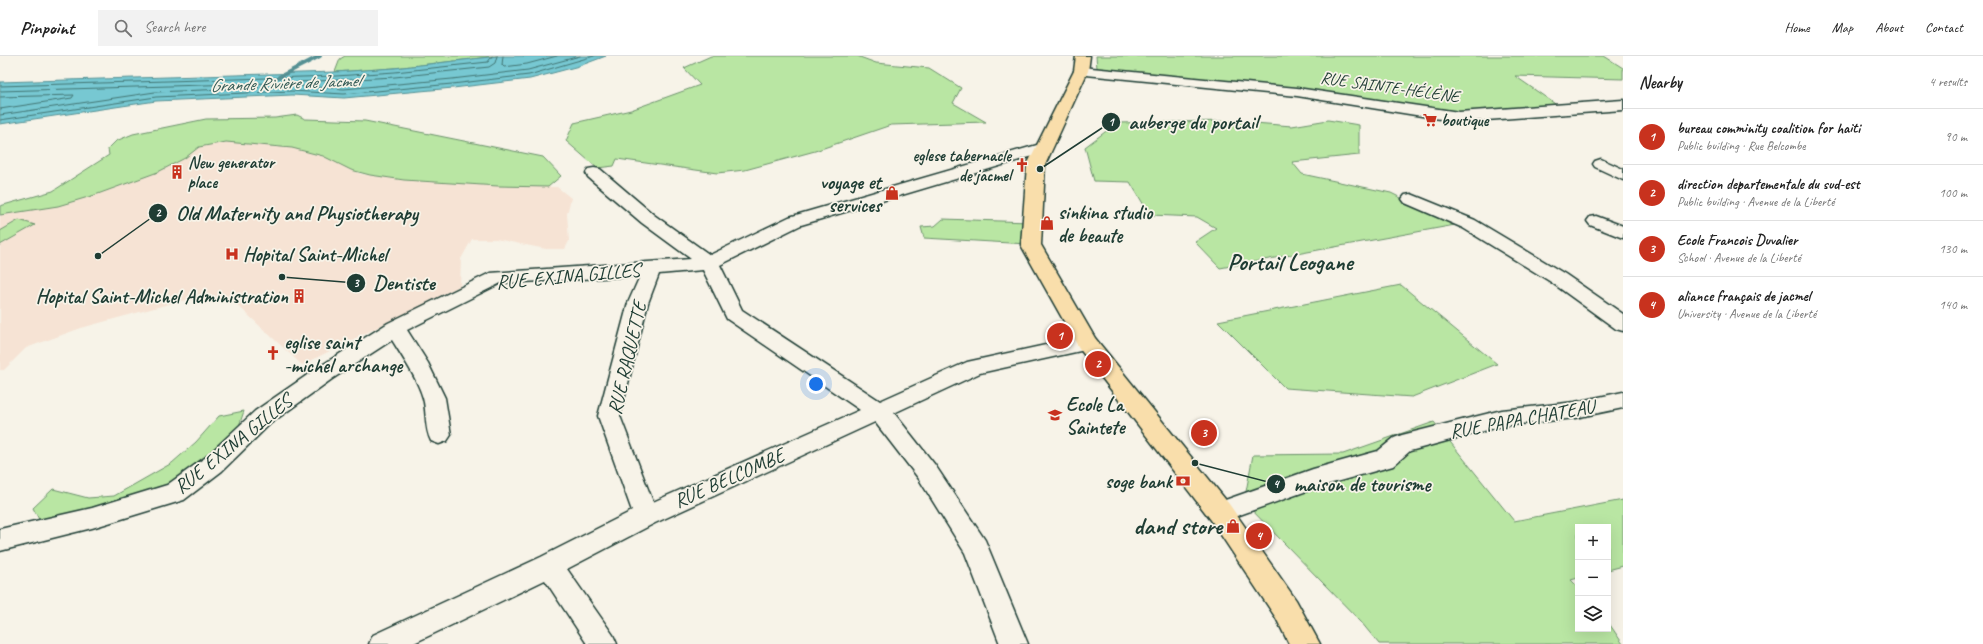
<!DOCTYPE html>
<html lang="en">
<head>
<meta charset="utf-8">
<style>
	:root { --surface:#fff; --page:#f2f2f2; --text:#222; --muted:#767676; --line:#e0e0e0; --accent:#c8321e }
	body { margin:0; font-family:Caveat,sans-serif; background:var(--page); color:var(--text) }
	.controls { position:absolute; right:12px; bottom:12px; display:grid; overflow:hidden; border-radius:0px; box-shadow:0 4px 16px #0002 }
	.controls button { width:36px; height:36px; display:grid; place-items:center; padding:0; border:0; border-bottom:1px solid var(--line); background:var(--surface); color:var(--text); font:20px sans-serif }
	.you { position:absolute; left:816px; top:328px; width:14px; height:14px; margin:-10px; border:3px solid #fff; border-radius:50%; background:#1a73e8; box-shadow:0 0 0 6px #1a73e833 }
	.badge { display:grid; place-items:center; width:26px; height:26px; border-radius:50%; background:var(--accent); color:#fff; font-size:13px; font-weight:700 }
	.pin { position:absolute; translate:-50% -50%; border:2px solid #fff; box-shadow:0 1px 4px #0006 }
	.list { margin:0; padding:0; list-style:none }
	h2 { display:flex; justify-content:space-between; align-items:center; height:52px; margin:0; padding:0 16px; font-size:17px }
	h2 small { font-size:13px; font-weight:400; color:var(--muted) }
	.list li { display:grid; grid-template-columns:26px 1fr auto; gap:12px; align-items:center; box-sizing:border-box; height:56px; padding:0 16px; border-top:1px solid var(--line) }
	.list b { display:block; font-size:15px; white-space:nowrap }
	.list p { margin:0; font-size:13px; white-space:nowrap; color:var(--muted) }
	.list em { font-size:13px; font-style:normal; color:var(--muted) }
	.icon { flex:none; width:22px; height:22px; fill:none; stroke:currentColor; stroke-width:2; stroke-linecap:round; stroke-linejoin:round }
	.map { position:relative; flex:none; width:1623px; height:588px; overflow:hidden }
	header { display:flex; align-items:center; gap:24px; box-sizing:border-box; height:56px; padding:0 20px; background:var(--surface); border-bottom:1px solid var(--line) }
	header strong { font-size:19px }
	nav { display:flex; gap:22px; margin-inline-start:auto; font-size:14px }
	.search { width:280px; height:36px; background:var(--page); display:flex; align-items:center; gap:10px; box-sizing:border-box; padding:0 14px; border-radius:0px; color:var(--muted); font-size:15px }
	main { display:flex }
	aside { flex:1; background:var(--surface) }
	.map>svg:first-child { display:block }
</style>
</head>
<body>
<header>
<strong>Pinpoint</strong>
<div class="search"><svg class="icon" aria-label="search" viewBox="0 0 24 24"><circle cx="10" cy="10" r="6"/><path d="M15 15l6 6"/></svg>Search here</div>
<nav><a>Home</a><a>Map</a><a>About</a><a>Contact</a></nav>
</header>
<main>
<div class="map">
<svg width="1623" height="588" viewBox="0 0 1623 588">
	<rect width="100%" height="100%" fill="#f7f3e8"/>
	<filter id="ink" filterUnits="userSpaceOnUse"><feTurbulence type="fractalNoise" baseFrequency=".025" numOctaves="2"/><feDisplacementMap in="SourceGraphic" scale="8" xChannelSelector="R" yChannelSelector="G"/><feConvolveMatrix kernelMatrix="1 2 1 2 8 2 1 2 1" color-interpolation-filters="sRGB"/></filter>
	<g filter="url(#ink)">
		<path fill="#f6e3d4" d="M226,86l66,6 31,8 38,18 43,6 94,6 59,1 14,11 -4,16 2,27 -4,8h-19l-50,-10h-24l-11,20 -1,27 -158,79 -68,-63 -20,-4 -34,3 -99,27 -55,20 -22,22h-4v-155l95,-20 63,-23 27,-14 14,-11z"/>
		<g fill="#b9e6a3" stroke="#6c926c">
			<path d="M345,0h153l-104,12 -59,4 5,-13z"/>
			<path d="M711,0h146l19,7 53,5 32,20 -8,15 33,19 -95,3 -76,26 -70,19 -28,3 -100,-14 -3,7 -17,2 -31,-27 8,-18 57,-13 69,-25 -16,-17z"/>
			<path d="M1096,0h508l19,12v11l-108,-3 46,32 -105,7 -178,-28 -181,-19z"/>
			<path d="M297,59l8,4 60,2 178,36 18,19 -13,11 -50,-1 -94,-6 -34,-5 -19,-5 -28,-14 -31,-8 -66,-6 -27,5 -14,11 -27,14 -63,23 -37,11 -58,9v-9l53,-15 56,-36 -1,-6 8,-8 17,-7 73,-15 69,-1z"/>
			<path d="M1328,64l31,5v30l-67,7 10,12 89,19 64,32 -235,43 -25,-26 21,-14 -19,-11 -47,-2 -20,-33 -36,-1 -9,-34 32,-24 112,-2 63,5z"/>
			<path d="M943,163l86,3 -2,22 -103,-6 -3,-11 14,-1z"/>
			<path d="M19,164l16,5 -35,20v-14z"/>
			<path d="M1401,229l96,79 -85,33 -127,-9 -67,-67z"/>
			<path d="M244,355l-5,15 -39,37 -31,21 -35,20 -90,25 -11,-21 20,-19 35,9 26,-2 58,-33 24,-21 23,-26z"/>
			<path d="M1434,366l80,99 109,-21v66l-15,4v-43h-30v51l-7,2 7,7v42h30v-7l15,22h-244l-18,-22 -117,-120 9,-47 90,-1z"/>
		</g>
		<path fill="#77c8d2" stroke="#549093" d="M498,0h108l-27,10 -49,13 -77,9 -109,10 -52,-3 -136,6 -156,23v-42l335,-10 59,-4z"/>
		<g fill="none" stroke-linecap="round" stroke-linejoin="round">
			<g stroke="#427573" stroke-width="1">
				<path d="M497,0l-2,7 -6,4 -94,10 -97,5 -1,2 1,2 46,3 108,-10 76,-9 52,-14"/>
				<path d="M503,0l-1,9 2,2 23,-3 30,-8"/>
				<path d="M0,30l336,-10 59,-4 93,-10 4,-6"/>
				<path d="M0,35l272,-8 2,2 -1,2 -118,5 -155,23"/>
				<path d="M0,41l74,-2 -2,3 -72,11"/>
				<path d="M0,64l156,-23 136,-6 52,3 108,-10 77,-9 65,-19"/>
			</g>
			<path stroke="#549093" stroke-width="4" d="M279,21l41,-21"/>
			<defs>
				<g id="minor">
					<path d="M1081,11l216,21 162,24 164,-12v10l-164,12 -162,-26 -221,-22 -2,-3 2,-3z"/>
					<path d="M1044,87l6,2 2,3 -2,3 -249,74 -81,40 22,45 138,91 87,-39 120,-26 7,2 3,5 -3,5 -114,25 -86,40 41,52 50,75 43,104h-28l-35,-91 -46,-74 -44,-57 -220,101 -88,46 46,66 4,9h-30l-42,-64 -133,64h-43l4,-9 168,-78 91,-46 -34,-95 30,-113 12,-27 -139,7 -94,47 21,33 17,35 6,37 -4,6 -8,3 -8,-3c-7,-13 -4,-29 -8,-43 -6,-20 -20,-40 -31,-58l-60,39 -61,44 -49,48 -38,29 -92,28 -92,23v-22l92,-21 75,-23 39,-28 49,-46 61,-42 72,-46 102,-50 201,-14 -49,-36 -54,-46 -2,-4 2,-4 6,-1 6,1 54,46 56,40 79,-38zM703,214l24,49 133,91 -207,92 -33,-86 28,-113 11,-29z"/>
					<path d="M1601,103l22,10v11l-28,-13 -2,-3 2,-3z"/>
					<path d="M1411,138l64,26 90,54 58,40v17l-7,-2 -65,-47 -88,-54 -58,-25 -3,-4 3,-4z"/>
					<path d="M1596,160l27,10v12l-33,-13 -3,-4 3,-4z"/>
					<path d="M1623,336v16l-48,10 -73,8 -92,25 -17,15 -75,21 -98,35 -9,-3 -3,-7 3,-7 102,-36 65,-18 16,-13 8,-3 100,-25 73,-8z"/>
				</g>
				<path id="major" d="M1076,0h14l-2,15 -43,94 -4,80 54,93 134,166 67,96 24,44h-31l-13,-26 -65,-98 -132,-172 -58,-103 6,-80 47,-94z"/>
			</defs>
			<use href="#minor" stroke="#1f3d34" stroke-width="3"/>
			<use href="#major" stroke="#1f3d34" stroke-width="3"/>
			<use href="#minor" fill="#f7f3e8" fill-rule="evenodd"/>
			<use href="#major" fill="#f9deab" fill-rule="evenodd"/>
		</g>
	</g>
	<defs>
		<symbol id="supermarket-bare" viewBox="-9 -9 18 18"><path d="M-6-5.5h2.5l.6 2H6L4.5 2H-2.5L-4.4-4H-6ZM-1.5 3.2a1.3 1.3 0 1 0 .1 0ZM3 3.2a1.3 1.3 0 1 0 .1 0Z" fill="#c8321e" stroke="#f7f3e8" stroke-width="2.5" paint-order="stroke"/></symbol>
		<symbol id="church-bare" viewBox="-9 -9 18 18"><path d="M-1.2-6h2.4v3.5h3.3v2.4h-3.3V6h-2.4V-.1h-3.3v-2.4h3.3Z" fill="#c8321e" stroke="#f7f3e8" stroke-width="2.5" paint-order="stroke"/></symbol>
		<symbol id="building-bare" viewBox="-9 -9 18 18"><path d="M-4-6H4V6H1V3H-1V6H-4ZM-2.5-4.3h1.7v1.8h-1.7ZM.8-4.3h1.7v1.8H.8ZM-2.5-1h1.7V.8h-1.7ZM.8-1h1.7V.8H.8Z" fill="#c8321e" stroke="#f7f3e8" stroke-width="2.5" paint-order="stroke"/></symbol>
		<symbol id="shop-bare" viewBox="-9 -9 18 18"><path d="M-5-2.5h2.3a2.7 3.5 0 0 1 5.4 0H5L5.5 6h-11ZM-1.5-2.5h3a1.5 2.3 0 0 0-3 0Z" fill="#c8321e" stroke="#f7f3e8" stroke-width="2.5" paint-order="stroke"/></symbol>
		<symbol id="hospital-bare" viewBox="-9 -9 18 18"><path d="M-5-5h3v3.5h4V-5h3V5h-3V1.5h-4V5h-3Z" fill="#c8321e" stroke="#f7f3e8" stroke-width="2.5" paint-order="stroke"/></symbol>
		<symbol id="school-bare" viewBox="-9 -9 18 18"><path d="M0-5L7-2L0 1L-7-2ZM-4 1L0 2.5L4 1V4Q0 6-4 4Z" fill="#c8321e" stroke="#f7f3e8" stroke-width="2.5" paint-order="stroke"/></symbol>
		<symbol id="bank-bare" viewBox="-9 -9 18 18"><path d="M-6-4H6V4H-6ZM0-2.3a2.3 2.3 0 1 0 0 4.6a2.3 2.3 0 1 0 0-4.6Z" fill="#c8321e" stroke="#f7f3e8" stroke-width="2.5" paint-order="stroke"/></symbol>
	</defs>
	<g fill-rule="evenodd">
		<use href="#supermarket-bare" x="1420" y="54" width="20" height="20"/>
		<use href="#church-bare" x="1012" y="99" width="20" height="20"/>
		<use href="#building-bare" x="167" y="106" width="20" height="20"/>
		<use href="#shop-bare" x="882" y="127" width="20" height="20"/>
		<use href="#shop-bare" x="1037" y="157" width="20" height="20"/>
		<use href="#hospital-bare" x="222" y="188" width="20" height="20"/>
		<use href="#building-bare" x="289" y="230" width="20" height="20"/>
		<use href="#church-bare" x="263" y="287" width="20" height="20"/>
		<use href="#school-bare" x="1045" y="349" width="20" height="20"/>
		<use href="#bank-bare" x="1173" y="415" width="20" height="20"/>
		<use href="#shop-bare" x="1223" y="460" width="20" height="20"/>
	</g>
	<g text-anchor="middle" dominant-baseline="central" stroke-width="3.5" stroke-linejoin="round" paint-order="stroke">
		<g font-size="17" fill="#1f3d34" stroke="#f7f3e8">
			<text transform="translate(1390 31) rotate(8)">RUE SAINTE-HÉLÈNE</text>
		</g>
		<g font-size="17" font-weight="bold" fill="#1f3d34" stroke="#f7f3e8" text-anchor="start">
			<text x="1441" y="64">boutique</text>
			<text x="1011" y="99" text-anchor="end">eglese tabernacle<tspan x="1011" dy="20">de jacmel</tspan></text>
			<text x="188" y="106">New generator<tspan x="188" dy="20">place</tspan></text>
		</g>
		<g font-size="18" font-style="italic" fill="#315954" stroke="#f7f3e8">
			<text transform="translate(285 27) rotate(-2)">Grande Rivière de Jacmel</text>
		</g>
		<g font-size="20" font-weight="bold" fill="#1f3d34" stroke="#f7f3e8" text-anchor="start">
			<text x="881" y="126" text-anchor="end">voyage et<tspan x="881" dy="23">services</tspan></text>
			<text x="1058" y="156">sinkina studio<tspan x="1058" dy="23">de beaute</tspan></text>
			<text x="243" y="198">Hopital Saint-Michel</text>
			<text x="288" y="240" text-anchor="end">Hopital Saint-Michel Administration</text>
			<text x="284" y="286">eglise saint<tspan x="284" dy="23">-michel archange</tspan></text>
			<text x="1066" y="348">Ecole La<tspan x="1066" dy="23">Saintete</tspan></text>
			<text x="1172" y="425" text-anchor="end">soge bank</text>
		</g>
		<g font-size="20" fill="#1f3d34" stroke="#f7f3e8">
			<text transform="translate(568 220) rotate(-5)">RUE EXINA GILLES</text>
			<text transform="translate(627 302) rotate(-77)">RUE RAQUETTE</text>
			<text transform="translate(1522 363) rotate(-10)">RUE PAPA CHATEAU</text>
			<text transform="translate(233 388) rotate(-39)">RUE EXINA GILLES</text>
			<text transform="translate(729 422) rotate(-24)">RUE BELCOMBE</text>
		</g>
		<g font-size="24" font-weight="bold" fill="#1f3d34" stroke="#f7f3e8">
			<text x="1290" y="206">Portail Leogane</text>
		</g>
		<g font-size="24" font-weight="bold" fill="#1f3d34" stroke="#f7f3e8" text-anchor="end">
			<text x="1222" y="470">dand store</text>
		</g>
	</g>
	<path fill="none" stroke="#1f3d34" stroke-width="1.5" d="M1040 113L1111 66M98 200L158 157M282 221L356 227M1195 407L1276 428"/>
	<g fill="#1f3d34" stroke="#f7f3e8" stroke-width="1.5">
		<circle cx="1040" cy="113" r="4"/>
		<circle cx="98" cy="200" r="4"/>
		<circle cx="282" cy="221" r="4"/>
		<circle cx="1195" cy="407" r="4"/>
		<circle cx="1111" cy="66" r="10"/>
		<circle cx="158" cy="157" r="10"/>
		<circle cx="356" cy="227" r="10"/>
		<circle cx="1276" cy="428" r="10"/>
	</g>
	<g font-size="12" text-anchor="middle" font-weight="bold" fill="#fff">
		<text x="1111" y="70">1</text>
		<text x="158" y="161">2</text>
		<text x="356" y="231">3</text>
		<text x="1276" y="432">4</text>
	</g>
	<g font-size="21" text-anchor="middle" font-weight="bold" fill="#1f3d34" stroke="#f7f3e8" stroke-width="3.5" stroke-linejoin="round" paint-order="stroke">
		<text x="1193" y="73">auberge du portail</text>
		<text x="297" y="164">Old Maternity and Physiotherapy</text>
		<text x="404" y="234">Dentiste</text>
		<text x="1362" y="435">maison de tourisme</text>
	</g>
</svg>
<div class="controls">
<button>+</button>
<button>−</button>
<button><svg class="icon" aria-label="layers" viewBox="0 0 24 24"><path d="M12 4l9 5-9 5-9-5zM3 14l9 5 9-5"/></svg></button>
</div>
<div class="you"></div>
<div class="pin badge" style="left:1060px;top:280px">1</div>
<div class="pin badge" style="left:1098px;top:308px">2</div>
<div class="pin badge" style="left:1204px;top:377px">3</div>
<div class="pin badge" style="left:1259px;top:480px">4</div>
</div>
<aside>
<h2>Nearby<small>4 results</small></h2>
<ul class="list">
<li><span class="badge">1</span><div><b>bureau comminity coalition for haiti</b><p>Public building · Rue Belcombe</p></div><em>90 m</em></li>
<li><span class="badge">2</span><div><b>direction departementale du sud-est</b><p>Public building · Avenue de la Liberté</p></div><em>100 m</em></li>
<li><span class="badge">3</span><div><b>Ecole Francois Duvalier</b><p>School · Avenue de la Liberté</p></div><em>130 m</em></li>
<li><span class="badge">4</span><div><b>aliance français de jacmel</b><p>University · Avenue de la Liberté</p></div><em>140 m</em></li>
</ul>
</aside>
</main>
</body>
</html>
